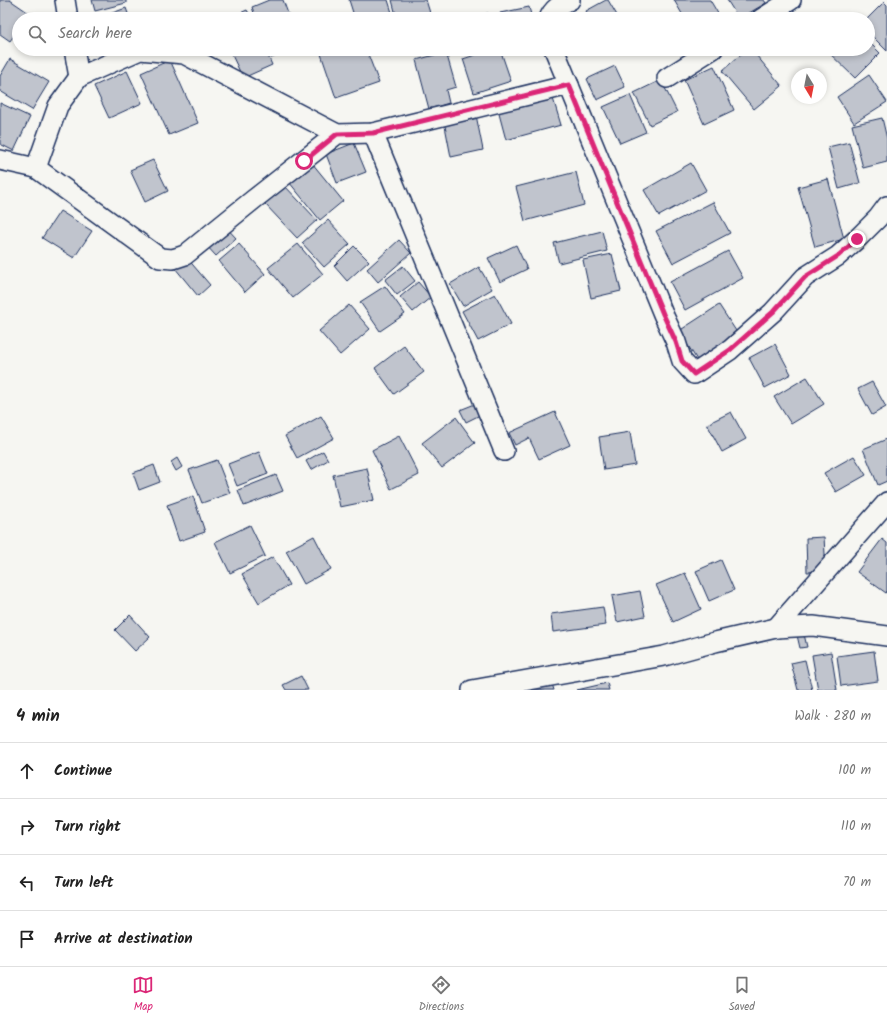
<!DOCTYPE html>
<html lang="en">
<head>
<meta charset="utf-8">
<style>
	:root { --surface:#fff; --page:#f2f2f2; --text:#222; --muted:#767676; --line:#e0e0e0; --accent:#db2777 }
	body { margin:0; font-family:Kalam,sans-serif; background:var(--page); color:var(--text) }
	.compass { position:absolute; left:791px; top:68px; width:36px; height:36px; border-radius:50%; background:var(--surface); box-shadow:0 2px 6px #0003; rotate:170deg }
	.stop { position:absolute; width:12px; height:12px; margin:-9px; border:3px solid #db2777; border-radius:50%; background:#fff }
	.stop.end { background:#db2777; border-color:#fff; box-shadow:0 1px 4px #0008 }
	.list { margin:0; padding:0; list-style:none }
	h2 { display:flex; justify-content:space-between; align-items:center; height:52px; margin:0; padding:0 16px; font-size:17px }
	h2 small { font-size:13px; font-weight:400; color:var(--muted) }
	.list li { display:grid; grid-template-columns:26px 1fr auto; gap:12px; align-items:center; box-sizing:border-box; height:56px; padding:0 16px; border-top:1px solid var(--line) }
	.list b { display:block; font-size:15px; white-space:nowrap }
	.list em { font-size:13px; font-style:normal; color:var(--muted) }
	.icon { flex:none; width:22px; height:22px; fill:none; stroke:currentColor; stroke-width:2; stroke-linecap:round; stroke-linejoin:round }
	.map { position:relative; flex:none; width:887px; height:690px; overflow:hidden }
	.search { position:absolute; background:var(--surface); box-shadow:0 2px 6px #0003; left:12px; right:12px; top:12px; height:44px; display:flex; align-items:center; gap:10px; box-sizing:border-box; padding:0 14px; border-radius:22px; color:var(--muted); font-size:15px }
	.sheet { height:276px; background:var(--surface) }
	nav { display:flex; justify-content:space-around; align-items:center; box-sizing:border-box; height:56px; border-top:1px solid var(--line); background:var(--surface); font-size:11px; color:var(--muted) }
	nav a { display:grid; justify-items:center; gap:2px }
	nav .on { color:var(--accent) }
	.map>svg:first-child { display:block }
</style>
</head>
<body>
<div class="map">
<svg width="887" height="690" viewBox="0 0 887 690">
	<rect width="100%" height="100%" fill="#f6f6f2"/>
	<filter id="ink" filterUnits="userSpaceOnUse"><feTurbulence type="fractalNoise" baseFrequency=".025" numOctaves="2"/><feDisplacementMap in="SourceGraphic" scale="8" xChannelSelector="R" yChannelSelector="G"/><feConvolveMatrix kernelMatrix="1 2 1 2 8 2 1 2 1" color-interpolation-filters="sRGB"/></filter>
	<g filter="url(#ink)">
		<g fill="#c0c4cd" stroke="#1b2f5e">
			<path d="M0,0h10l19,13 -4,6h-6v9l-9,13 -10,-7z"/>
			<path d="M92,0h34v3l-31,8z"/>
			<path d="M269,0h14l7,19h-34l-4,-12z"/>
			<path d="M349,0h39l6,19h-39z"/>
			<path d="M392,0h34l4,13 -23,6h-10z"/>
			<path d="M606,0h2l10,17 -3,2h-25l-4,-8z"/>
			<path d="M674,0h36l10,17 -4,2h-31z"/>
			<path d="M727,0h37l2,3 -27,16z"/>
			<path d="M884,2l3,3v46l-19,-19 -1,-13z"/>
			<path d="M529,7l3,12h-30l-2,-6z"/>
			<path d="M126,8l4,11h-34z"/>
			<path d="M247,10l5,9h-25z"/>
			<path d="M488,13l2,6h-26z"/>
			<path d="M868,41l12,12 -25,25 -30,-29h43z"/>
			<path d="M92,49h17l-15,5z"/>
			<path d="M229,49h36l7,16 -29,13z"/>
			<path d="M267,49h28l-24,9z"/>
			<path d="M336,49h30l13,34 -43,15 -15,-44z"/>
			<path d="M493,49h7l11,32 -37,12 -11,-34z"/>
			<path d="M747,49h4l31,37 -28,23 -32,-38z"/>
			<path d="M446,52l10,35 -10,3 3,13 -20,6 -13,-49z"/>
			<path d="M10,59l39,23 -17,28 -32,-19v-15z"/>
			<path d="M170,60l28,63 -29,12 -28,-62z"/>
			<path d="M615,66l10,21 -28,13 -10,-21z"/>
			<path d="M714,66l20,44 -30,14 -20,-44z"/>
			<path d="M127,71l15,32 -33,15 -15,-32z"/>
			<path d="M869,75l18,27 -33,21 -17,-26z"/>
			<path d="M661,80l16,32 -27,13 -16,-32z"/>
			<path d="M552,95l9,30 -55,15 -8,-30z"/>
			<path d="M630,95l16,37 -26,11 -17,-36z"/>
			<path d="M0,103l30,14 -16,34 -14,-7z"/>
			<path d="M476,115l7,35 -32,7 -7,-36z"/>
			<path d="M882,118l5,21v23l-24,6 -11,-43z"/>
			<path d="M849,142l11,41 -21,6 -11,-42z"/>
			<path d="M354,143l12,29 -29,11 -11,-29z"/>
			<path d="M153,160l15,31 -23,11 -15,-32z"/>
			<path d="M312,163l31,38 -23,19 -31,-38z"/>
			<path d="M691,163l15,27 -47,26 -15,-26z"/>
			<path d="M576,172l8,33 -59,16 -9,-34z"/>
			<path d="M828,179l16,60 -29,8 -17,-60z"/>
			<path d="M284,185l33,35 -20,18 -32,-34z"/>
			<path d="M713,202l17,31 -57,30 -17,-32z"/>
			<path d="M60,211l32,20 -18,27 -32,-20z"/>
			<path d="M328,220l22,24 -26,23 -22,-24z"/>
			<path d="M224,225l12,13 -20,18 -11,-12z"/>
			<path d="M602,231l5,20 -48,12 -5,-20z"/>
			<path d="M399,240l12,13 -33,29 -11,-13z"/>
			<path d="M239,244l26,30 -20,18 -26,-31z"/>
			<path d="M298,244l25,30 -30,24 -25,-30z"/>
			<path d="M516,245l11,24 -27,13 -12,-24z"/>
			<path d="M354,246l15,15 -22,20 -13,-15z"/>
			<path d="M728,251l15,27 -58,32 -15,-28z"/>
			<path d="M612,254l9,37 -30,7 -8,-38z"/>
			<path d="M187,258l23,27 -12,11 -23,-28z"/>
			<path d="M403,266l12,15 -18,14 -12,-15z"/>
			<path d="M479,267l13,22 -29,17 -13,-22z"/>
			<path d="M418,282l13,15 -18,15 -13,-15z"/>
			<path d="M385,286l20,28 -25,17 -20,-29z"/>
			<path d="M495,294l16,30 -33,17 -16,-30z"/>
			<path d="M349,305l21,24 -30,26 -21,-24z"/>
			<path d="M719,305l19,29 -41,26 -18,-29z"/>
			<path d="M775,344l16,30 -26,14 -16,-30z"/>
			<path d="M404,346l20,26 -30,22 -19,-26z"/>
			<path d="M807,377l17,27 -33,20 -17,-27z"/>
			<path d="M872,382l14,25 -14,8 -14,-26z"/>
			<path d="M475,404l5,11 -14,7 -6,-12z"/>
			<path d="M555,412l15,33 -31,14 -10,-21 -14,7 -6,-12z"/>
			<path d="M731,412l15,27 -24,13 -15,-28z"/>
			<path d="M321,416l13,22 -37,20 -12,-22z"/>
			<path d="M456,417l19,26 -33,25 -20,-25z"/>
			<path d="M630,432l5,33 -31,5 -5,-33z"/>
			<path d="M399,436l20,39 -28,14 -19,-39z"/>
			<path d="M887,439v42l-9,4 -15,-36z"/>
			<path d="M323,451l5,9 -17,10 -5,-9z"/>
			<path d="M259,452l9,22 -31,12 -9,-22z"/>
			<path d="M854,456l12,19 -30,17 -12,-19z"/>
			<path d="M177,458l5,9 -6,4 -5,-9z"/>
			<path d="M217,460l13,33 -28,10 -13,-33z"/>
			<path d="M154,465l6,17 -21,8 -6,-17z"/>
			<path d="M367,468l7,32 -34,7 -7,-32z"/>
			<path d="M276,475l7,16 -39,15 -6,-16z"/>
			<path d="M193,496l12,36 -26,9 -12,-36z"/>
			<path d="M250,525l15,31 -35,17 -15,-31z"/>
			<path d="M314,536l17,33 -27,15 -18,-33z"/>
			<path d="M824,537l2,34 -19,1 -1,-34z"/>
			<path d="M882,539l5,4v48l-1,2 -29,-21z"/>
			<path d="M273,557l16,28 -30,18 -17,-29z"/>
			<path d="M721,560l13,30 -25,11 -13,-30z"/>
			<path d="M685,573l16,36 -28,13 -17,-37z"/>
			<path d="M640,591l5,25 -28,6 -5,-26z"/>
			<path d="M603,607l3,18 -53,7 -2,-18z"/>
			<path d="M130,615l20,22 -15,14 -20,-21z"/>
			<path d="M803,630l4,17 -7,1 -4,-17z"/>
			<path d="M874,651l4,30 -37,5 -4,-30z"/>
			<path d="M831,652l6,38h-19l-6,-35z"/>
			<path d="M805,660l7,30h-14l-7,-27z"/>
			<path d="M301,676l7,14h-22l-3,-5z"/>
			<path d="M551,681l3,9h-23l-1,-2z"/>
			<path d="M607,683l2,7h-32z"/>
		</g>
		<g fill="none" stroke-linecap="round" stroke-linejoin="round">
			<defs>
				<g id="minor">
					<path d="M65,0l3,19"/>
					<path d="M549,19c3,-10 12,-15 21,-19"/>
					<path d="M761,19l30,-19"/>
					<path d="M74,49l5,28"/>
					<path d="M554,49l109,265 13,28 6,19 12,13 36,-24 43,-38 32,-35 33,-21 19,-17 21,-21 9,-12"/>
					<path d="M667,78l46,-29"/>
					<path d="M373,133l131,318"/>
					<path d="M337,134l-153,-80 -44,-4 -61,27 -21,29 -22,62 124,90 13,1 12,-4 68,-55 84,-66 36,-1 196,-48"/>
					<path d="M0,160l36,8"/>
					<path d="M776,628l111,-126"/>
					<path d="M472,690l192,-34 51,-14 61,-14 37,-2 74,10"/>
				</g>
			</defs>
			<use href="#minor" stroke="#1b2f5e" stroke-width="22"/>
			<use href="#minor" stroke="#f6f6f2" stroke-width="19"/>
		</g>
	</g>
	<g fill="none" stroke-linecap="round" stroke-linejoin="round" filter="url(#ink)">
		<path stroke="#db2777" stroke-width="5" d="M304,161l33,-27 36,-1 196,-48 94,229 13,28 6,19 12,13 36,-24 43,-38 32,-35 33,-21 19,-17"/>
	</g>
</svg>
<svg class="compass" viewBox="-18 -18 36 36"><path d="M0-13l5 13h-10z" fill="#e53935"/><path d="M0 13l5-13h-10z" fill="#767676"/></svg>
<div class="stop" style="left:304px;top:161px"></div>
<div class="stop end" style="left:857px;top:239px"></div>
<div class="search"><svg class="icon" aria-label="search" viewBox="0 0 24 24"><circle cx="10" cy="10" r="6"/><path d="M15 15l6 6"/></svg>Search here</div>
</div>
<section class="sheet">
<h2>4 min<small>Walk · 280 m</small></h2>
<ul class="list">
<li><svg class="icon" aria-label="ahead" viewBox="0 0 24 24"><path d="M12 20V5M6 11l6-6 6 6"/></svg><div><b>Continue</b></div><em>100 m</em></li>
<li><svg class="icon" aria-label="right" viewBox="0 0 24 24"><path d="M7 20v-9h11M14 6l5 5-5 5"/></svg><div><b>Turn right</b></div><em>110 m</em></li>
<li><svg class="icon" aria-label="left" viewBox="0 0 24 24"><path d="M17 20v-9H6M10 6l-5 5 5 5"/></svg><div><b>Turn left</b></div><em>70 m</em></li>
<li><svg class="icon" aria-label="arrive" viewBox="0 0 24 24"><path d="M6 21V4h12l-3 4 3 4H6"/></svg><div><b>Arrive at destination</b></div></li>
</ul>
</section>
<nav>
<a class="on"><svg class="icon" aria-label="map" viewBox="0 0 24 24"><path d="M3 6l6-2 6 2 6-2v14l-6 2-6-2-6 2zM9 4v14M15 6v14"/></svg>Map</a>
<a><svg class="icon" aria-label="directions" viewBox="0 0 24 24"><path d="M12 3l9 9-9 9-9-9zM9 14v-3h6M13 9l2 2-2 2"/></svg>Directions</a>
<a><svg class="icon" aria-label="saved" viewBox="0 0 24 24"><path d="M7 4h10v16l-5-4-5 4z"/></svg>Saved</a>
</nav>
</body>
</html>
